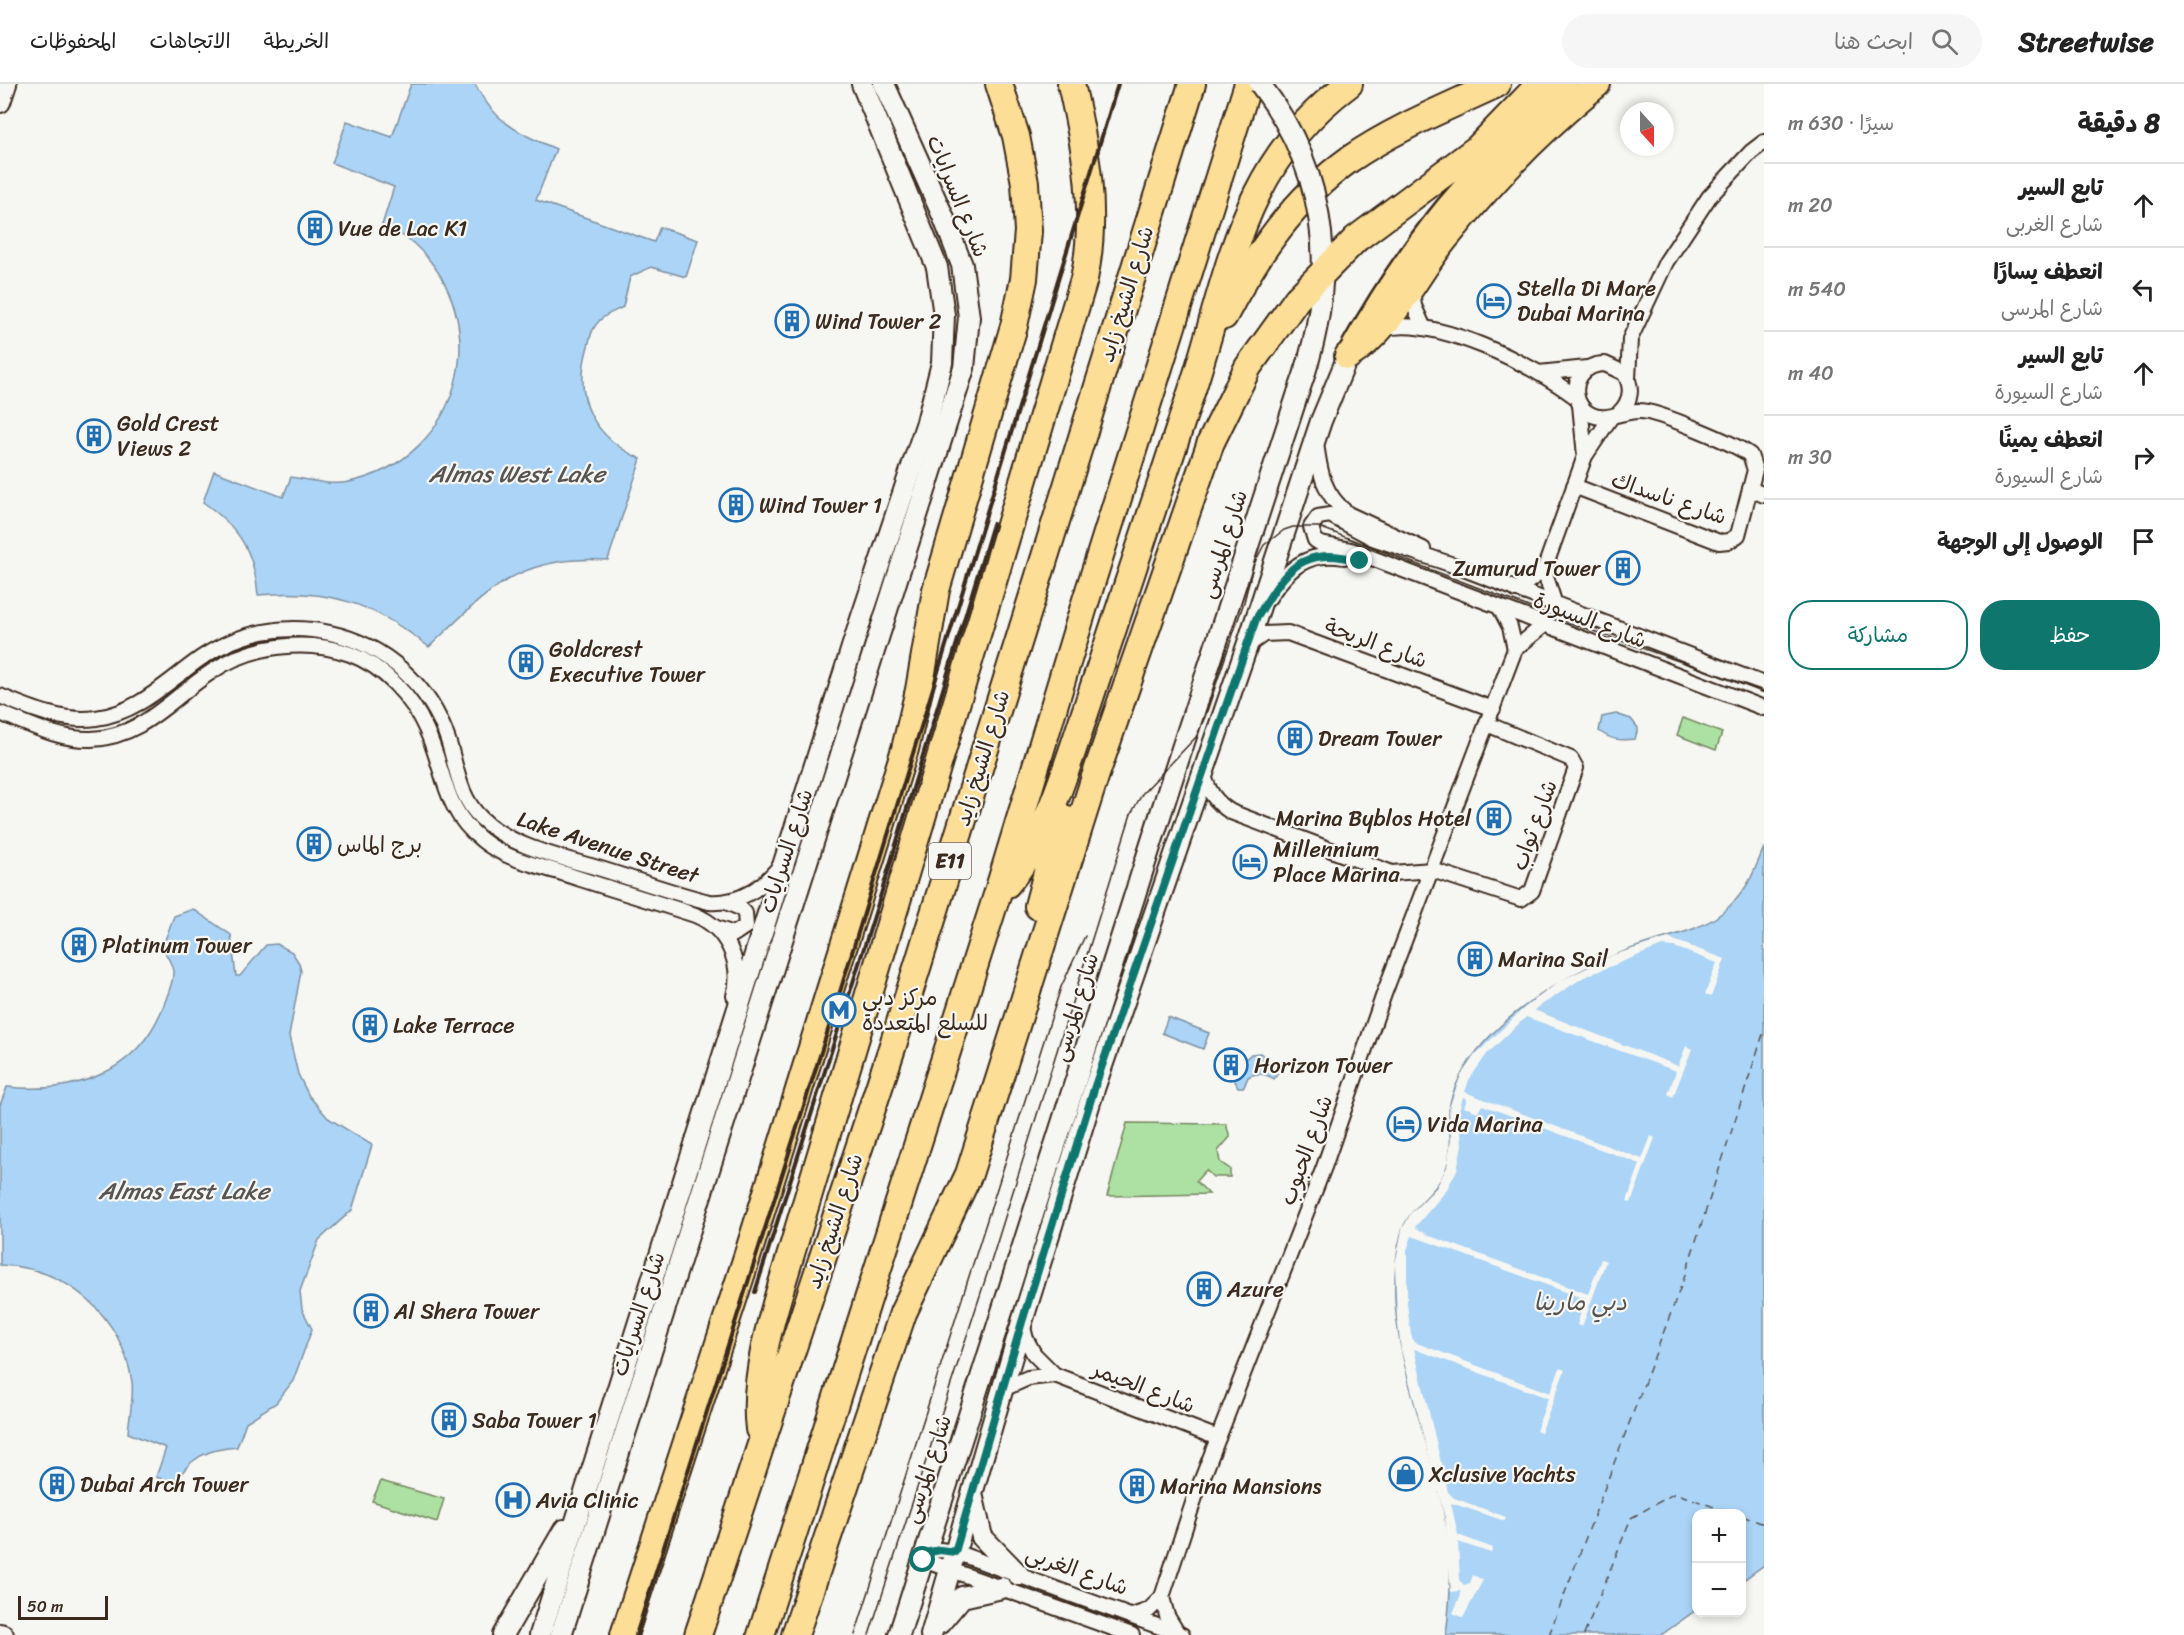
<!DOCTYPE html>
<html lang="ar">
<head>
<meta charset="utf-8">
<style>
	:root { --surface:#fff; --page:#f6f6f6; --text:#222; --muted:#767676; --line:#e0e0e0; --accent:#0f766e }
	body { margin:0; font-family:Sriracha,"Playpen Sans Arabic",sans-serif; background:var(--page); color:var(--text); direction:rtl }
	.controls { position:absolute; right:18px; bottom:18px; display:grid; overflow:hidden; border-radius:12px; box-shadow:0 3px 9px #0003 }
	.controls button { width:54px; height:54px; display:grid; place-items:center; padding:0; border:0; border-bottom:2px solid var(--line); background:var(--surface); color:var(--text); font:30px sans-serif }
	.compass { position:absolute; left:1620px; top:18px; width:54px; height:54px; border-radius:50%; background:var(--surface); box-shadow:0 3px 9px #0003; rotate:159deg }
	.scale { position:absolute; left:18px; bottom:15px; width:90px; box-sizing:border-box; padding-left:6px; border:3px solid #3b2a1e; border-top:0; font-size:16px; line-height:21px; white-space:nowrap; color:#3b2a1e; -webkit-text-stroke:4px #f6f6f2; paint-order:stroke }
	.stop { position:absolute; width:18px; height:18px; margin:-14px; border:4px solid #0f766e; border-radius:50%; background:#fff }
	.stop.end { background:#0f766e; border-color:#fff; box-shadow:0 2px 6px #0008 }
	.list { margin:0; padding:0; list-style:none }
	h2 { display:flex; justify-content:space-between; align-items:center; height:78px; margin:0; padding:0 24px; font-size:26px }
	h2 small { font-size:20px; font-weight:400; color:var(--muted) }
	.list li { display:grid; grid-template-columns:39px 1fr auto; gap:18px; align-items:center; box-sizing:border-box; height:84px; padding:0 24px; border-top:2px solid var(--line) }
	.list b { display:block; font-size:22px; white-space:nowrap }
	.list p { margin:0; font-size:20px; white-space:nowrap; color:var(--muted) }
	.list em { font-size:20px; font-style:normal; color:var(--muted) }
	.actions { display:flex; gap:12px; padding:18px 24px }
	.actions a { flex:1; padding:14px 0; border:2px solid var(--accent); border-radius:24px; text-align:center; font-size:21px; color:var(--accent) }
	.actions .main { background:var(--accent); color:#fff }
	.icon { flex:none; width:33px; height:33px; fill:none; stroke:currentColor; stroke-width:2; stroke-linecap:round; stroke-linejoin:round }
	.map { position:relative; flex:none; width:1764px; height:1551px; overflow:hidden; direction:ltr }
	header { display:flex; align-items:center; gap:36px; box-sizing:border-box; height:84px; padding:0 30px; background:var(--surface); border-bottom:2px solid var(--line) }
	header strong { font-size:28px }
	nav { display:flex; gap:33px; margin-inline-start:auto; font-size:21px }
	.search { width:420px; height:54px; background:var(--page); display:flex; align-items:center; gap:15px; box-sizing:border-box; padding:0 21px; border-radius:33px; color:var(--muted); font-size:22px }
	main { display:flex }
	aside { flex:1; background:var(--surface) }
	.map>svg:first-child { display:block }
</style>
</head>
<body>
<header>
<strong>Streetwise</strong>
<div class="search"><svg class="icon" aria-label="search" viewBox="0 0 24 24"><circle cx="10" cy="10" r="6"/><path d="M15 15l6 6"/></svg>ابحث هنا</div>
<nav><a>الخريطة</a><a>الاتجاهات</a><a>المحفوظات</a></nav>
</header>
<main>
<aside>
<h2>8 دقيقة<small>سيرًا · 630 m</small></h2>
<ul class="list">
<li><svg class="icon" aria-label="ahead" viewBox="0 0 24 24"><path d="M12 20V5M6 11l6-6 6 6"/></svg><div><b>تابع السير</b><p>شارع الغربى</p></div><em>20 m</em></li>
<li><svg class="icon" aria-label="left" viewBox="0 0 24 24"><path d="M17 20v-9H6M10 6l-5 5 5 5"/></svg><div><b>انعطف يسارًا</b><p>شارع المرسى</p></div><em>540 m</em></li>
<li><svg class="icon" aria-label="ahead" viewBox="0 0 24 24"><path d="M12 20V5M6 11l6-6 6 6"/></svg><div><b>تابع السير</b><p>شارع السيورة</p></div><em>40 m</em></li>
<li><svg class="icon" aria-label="right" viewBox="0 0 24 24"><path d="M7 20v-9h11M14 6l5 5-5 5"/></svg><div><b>انعطف يمينًا</b><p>شارع السيورة</p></div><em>30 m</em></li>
<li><svg class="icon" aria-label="arrive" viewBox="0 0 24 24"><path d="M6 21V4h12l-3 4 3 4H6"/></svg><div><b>الوصول إلى الوجهة</b></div></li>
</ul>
<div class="actions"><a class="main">حفظ</a><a>مشاركة</a></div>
</aside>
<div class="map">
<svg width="1764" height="1551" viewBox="0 0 1764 1551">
	<rect width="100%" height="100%" fill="#f6f6f2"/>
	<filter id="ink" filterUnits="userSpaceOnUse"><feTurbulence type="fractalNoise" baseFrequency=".0167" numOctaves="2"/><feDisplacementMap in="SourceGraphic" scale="12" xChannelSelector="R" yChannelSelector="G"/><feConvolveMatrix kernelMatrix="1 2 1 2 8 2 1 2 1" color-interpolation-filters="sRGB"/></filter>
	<g filter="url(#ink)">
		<g fill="#ade1a3" stroke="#748660" stroke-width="1.5">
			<path d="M1683,634l39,15 -6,17 -39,-15z"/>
			<path d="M1127,1039l99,1 4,13 -12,14 2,11 10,7v8h-17l-7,-7 -10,11 13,13 -102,2z"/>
			<path d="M381,1397l63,18 -7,23 -65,-21z"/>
		</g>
		<g fill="#abd4f6" stroke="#7e90a0" stroke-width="1.5">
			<path d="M411,0h64c20,39 42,48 81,65l-20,51 118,42 6,-15 38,13 -12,37 -35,-10 -21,10 -7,30c-7,4 -18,7 -24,14 -8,8 -9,18 -12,29 -14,51 8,88 54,109l-33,101c-92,-5 -117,29 -179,87 -56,-44 -101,-59 -171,-52 -4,-45 -19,-67 -55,-93l11,-31 69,26 8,-20c19,3 39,9 58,5 113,-23 149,-163 64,-239 -9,-8 -21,-13 -31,-18l12,-38 -62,-24 15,-42 45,16z"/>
			<path d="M1616,630l15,5 7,9 -3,11c-15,2 -24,1 -36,-8l3,-14z"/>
			<path d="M1764,763v718l-22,16v-67h-46v96l-35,25h-215c5,-40 7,-78 -1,-117 -17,-93 -68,-188 -44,-284 7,-28 38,-40 46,-68 6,-19 2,-36 2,-54 0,-11 7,-28 12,-37 33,-61 118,-109 181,-130 26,-9 59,-14 81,-33 24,-20 30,-37 41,-65z"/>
			<path d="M193,825l38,26 5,41h4l26,-31 11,-1 15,8 7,11 2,8 -12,65 9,38 11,22 19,22 44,27 -20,65 -33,30 -19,51 2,18 10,20 -19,52 -17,22 -30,19 -9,25c-29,2 -48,10 -62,37l-19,-7 10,-29 -38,-15c1,-16 6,-35 4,-51 -10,-66 -65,-115 -132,-117v-160l7,-18c66,7 130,-13 156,-80 4,-11 11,-25 10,-36 -1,-10 -9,-16 -10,-26l11,-29z"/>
			<path d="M1168,933l41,16 -6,16 -41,-16z"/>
			<path d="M1229,967l1,6 5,-1 5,8 11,-10 9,-1 6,5 4,11h7l1,4 -4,6c-7,-5 -18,-7 -26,-2l-4,10h-6l-5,-10 -9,-4 -5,4 -2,-3 3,-4 -5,1 -2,-4 5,-2 -5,-5 3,-2 5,1 -3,-3 1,-4 6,5v-4z"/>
		</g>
		<path fill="#f6f6f2" d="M1668,854l57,21 -14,38 -6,-3 12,-31 -43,-16 -12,-1 -78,31 -50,33 144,56 8,-20 6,3 -19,48 -5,-3 8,-23 -150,-54 -39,37 -18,26 -4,12 177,67 9,-23 4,2 -24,65 -4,-2 13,-37 -158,-59 -4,7 -14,-5 3,-8 -4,-2 -4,14 3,34 -5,25 -11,21 -31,36 15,9 158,58 13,-35 5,2 -24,66 -5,-2 8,-26 -173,-63 -5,14v54l4,31 3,7 136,51 10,-25 5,2 -24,63 -5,-2 12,-33 -134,-49 34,143 6,6 52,19 -1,4 -54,-18 7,32 35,13 -2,5 -33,-11 2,39 4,4 6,-2 3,-8 10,5 -20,38 -10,-5 8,-18 -1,-4 -9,1 -6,-74 -44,-168 -4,-33 -2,-52 7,-36 9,-16 25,-25 11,-21 4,-28 -2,-31 12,-33 13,-19 50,-48 36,-27 53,-26z"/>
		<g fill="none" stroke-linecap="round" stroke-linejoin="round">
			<g stroke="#575454" stroke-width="1.5" stroke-dasharray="8 6" stroke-linecap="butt">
				<path d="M1742,1432l22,8"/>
				<path d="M1549,1551l134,-354 81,-250"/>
				<path d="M1584,1551l47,-117 44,-25 59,21"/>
			</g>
			<defs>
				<g id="street">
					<path d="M1412,204l2,18 9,20"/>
					<path d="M1382,245c51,-15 154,37 195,69"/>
					<path d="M1539,289l48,-5"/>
					<path d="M1628,295l2,-40 36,-77 43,-65 42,-45 13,-10"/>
					<path d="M1580,321l5,51"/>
					<path d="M1316,359c4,30 7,51 32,71l75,35"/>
					<path d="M1574,402l145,56 10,-1 9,-6 17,-65 -5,-15c-14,-11 -93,-44 -110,-44 -17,-1 -34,12 -50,3 -14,-7 -18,-26 -9,-39 6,-8 14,-11 24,-11l19,9c10,15 7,29 -6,41"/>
					<path d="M1750,405l14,6"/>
					<path d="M1516,506l28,-20"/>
					<path d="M1268,515c19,-29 38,-49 76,-42"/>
					<path d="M1555,521l-11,-35 41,-114 26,-39"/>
					<path d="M1500,524l10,19 5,22"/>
					<path d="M1247,562l17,-12 24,-1 205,76"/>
					<path d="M1764,600l-308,-118 -83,-28 -43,-23 -12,2 -7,10 4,13 6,4 30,6 413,158"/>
					<path d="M0,612c29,12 64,27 96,22 42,-5 72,-37 105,-60 38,-26 84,-35 129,-25 56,12 101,54 118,107 9,28 11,57 33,78 31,30 80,39 120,51 36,11 72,24 108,33 31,2 53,-14 71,-36"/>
					<path d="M0,629c29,11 59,27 91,26 52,-2 80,-41 120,-67 39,-27 95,-34 139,-18 33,12 62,43 76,75 19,41 17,81 56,111 23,19 55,25 83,34 43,14 87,27 130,41 32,13 48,48 39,81"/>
					<path d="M1203,688c5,19 12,30 28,40l161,61 40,-3 89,29 11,-8 44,-123 -5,-9 -84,-35"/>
					<path d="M716,844l18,6 12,-8 -1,-13 -5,-5 -14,-6"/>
					<path d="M1022,1240l4,15 8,15 21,21 163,63"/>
					<path d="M1003,1305l25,-11 27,-3"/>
					<path d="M925,1469l15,-3 15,2 227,83"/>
					<path d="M923,1476l209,75"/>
					<path d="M1162,1513l5,19 11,18"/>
					<path d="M1132,1532l17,-6 13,-13 33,-100 129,-330 60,-173 131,-345 29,-24"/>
				</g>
				<g id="secondary">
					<path d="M0,18l6,-18"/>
					<path d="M973,1414l9,39 37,38"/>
					<path d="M940,1539l22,-26 40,-9"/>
					<path d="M0,1550l3,1"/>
					<path d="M503,1551l61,-105"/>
					<path d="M540,1551l321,-1016 66,-197 15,-59 2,-48 -7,-48 -75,-183"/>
					<path d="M561,1551l403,-1267 5,-51 -7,-52 -19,-49 -59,-132"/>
					<path d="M899,1551l260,-816 139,-426"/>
					<path d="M931,1551l91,-313 73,-236 152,-440 74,-225 27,-65"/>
				</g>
				<path id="primary" d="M1350,268c32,-57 69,-114 113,-163 32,-37 69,-70 103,-105"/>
				<g id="highway">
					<path d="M1356,155l122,-91 62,-64"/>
					<path d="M1224,232c31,-60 70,-117 126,-157 45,-31 98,-52 147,-75"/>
					<path d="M1348,272c43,-27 65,-77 96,-116 46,-58 96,-109 153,-156"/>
					<path d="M1007,800c42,-50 59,-116 80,-177 35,-103 69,-207 103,-311 40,-120 48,-230 159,-312"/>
					<path d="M1038,822l24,-89"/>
					<path d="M759,1345c-8,-63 22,-138 39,-199l286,-951c14,-66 2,-130 -13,-195"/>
					<path d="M624,1551l123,-378 158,-508 14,-59 17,-100 78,-264 10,-47 4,-48 -3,-48 -9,-47 -17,-52"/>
					<path d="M698,1551l195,-590 299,-961"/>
					<path d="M761,1551l236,-740 89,-295 162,-516"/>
					<path d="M795,1551l108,-322 66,-139 126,-397 116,-335 37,-75 49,-68"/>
				</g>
			</defs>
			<use href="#street" stroke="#3b2a1e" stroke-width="18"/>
			<use href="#secondary" stroke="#3b2a1e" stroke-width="24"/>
			<use href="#primary" stroke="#3b2a1e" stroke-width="27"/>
			<use href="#highway" stroke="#3b2a1e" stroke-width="30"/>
			<use href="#street" stroke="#f6f6f2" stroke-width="14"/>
			<use href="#secondary" stroke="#f6f6f2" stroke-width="20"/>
			<use href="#primary" stroke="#fcde96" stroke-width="22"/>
			<use href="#highway" stroke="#fcde96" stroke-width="26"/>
			<g stroke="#3b2a1e" stroke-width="1.5">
				<path d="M855,1551l206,-648 24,-51"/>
				<path d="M869,1551l121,-370 141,-451 11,-20 54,-57 9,-20 39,-115 9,-36 11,-21 20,-15 9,-3h26l257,98 188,66"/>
			</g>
			<g stroke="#3b2a1e" stroke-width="4">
				<path d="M755,1208l126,-398 112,-370"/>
				<path d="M636,1551l199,-627 283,-924"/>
			</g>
			<defs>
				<path id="secondary-bridge" d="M1260,0c72,94 78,200 38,309"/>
				<path id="highway-bridge" d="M1297,215l59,-60"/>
			</defs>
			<use href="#secondary-bridge" stroke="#3b2a1e" stroke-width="24" stroke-linecap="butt"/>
			<use href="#highway-bridge" stroke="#3b2a1e" stroke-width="30" stroke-linecap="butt"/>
			<use href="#secondary-bridge" stroke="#f6f6f2" stroke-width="20"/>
			<use href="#highway-bridge" stroke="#fcde96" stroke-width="26"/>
		</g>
	</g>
	<g fill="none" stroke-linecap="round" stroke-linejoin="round" filter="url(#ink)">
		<path stroke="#0f766e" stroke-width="8" d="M923,1476l2,-7 15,-3 15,2 67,-230 73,-236 161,-467c29,-47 43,-75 104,-58"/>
	</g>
	<defs>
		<symbol id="building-ring" viewBox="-11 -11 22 22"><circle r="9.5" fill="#f6f6f2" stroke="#1f6fb2" stroke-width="1.5"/><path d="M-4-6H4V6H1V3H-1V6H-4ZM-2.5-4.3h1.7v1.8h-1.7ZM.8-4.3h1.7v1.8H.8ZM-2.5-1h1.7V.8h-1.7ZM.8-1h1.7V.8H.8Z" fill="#1f6fb2"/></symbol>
		<symbol id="hotel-ring" viewBox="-11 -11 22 22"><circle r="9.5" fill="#f6f6f2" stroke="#1f6fb2" stroke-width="1.5"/><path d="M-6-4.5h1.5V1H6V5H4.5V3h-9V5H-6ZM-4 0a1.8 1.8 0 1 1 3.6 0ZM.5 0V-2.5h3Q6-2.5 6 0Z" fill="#1f6fb2"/></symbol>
		<symbol id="metro-ring" viewBox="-11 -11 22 22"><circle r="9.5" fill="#f6f6f2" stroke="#1f6fb2" stroke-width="1.5"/><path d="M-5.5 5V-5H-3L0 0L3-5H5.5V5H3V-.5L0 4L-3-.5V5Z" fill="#1f6fb2"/></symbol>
		<symbol id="shop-ring" viewBox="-11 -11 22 22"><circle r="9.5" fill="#f6f6f2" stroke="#1f6fb2" stroke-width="1.5"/><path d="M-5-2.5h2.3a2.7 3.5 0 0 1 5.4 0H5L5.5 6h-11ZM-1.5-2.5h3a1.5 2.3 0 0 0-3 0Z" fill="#1f6fb2"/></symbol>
		<symbol id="hospital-ring" viewBox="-11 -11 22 22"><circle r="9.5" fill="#f6f6f2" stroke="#1f6fb2" stroke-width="1.5"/><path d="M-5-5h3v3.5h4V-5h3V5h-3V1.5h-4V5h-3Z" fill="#1f6fb2"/></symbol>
	</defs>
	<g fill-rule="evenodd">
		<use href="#building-ring" x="296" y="125" width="38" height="38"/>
		<use href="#hotel-ring" x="1475" y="198" width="38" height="38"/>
		<use href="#building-ring" x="773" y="218" width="38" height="38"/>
		<use href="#building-ring" x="75" y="333" width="38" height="38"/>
		<use href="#building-ring" x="717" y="402" width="38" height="38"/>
		<use href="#building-ring" x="1604" y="465" width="38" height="38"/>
		<use href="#building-ring" x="507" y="559" width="38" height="38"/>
		<use href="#building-ring" x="1276" y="635" width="38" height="38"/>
		<use href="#building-ring" x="1475" y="715" width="38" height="38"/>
		<use href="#building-ring" x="295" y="741" width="38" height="38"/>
		<use href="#hotel-ring" x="1231" y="759" width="38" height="38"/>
		<use href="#building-ring" x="60" y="842" width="38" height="38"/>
		<use href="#building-ring" x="1456" y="856" width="38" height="38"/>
		<use href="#metro-ring" x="820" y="907" width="38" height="38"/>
		<use href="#building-ring" x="351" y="922" width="38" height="38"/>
		<use href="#building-ring" x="1212" y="962" width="38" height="38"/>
		<use href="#hotel-ring" x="1385" y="1021" width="38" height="38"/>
		<use href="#building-ring" x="1185" y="1186" width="38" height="38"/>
		<use href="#building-ring" x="352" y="1208" width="38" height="38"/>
		<use href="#building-ring" x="430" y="1317" width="38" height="38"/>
		<use href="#shop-ring" x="1387" y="1371" width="38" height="38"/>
		<use href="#building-ring" x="38" y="1381" width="38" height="38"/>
		<use href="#building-ring" x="1118" y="1383" width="38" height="38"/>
		<use href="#hospital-ring" x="494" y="1397" width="38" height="38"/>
	</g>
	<g text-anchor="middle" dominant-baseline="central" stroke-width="4.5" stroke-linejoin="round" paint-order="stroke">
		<rect fill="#f6f6f2" stroke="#73675e" stroke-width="1.5" x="929" y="759" width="42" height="36" rx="4.5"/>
		<g font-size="21" font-weight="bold" fill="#3b2a1e">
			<text x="950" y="777">E11</text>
		</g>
		<g font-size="22" fill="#3b2a1e" stroke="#f6f6f2">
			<text transform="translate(958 112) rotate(68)">شارع السرايات</text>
			<text transform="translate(1126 210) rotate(-73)">شارع الشيخ زايد</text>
			<text transform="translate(1669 414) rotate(19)">شارع ناسداك</text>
			<text transform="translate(1223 460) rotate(-72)">شارع المرسى</text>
			<text transform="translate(1590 536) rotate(21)">شارع السيورة</text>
			<text transform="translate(1376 559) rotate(20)">شارع الريحة</text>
			<text transform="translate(982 674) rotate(-73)">شارع الشيخ زايد</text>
			<text transform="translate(1534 741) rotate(-70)">شارع ثواب</text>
			<text transform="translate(608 763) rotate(18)">Lake Avenue Street</text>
			<text transform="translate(786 767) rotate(-72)">شارع السرايات</text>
			<text transform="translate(1075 923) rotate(-73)">شارع المرسى</text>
			<text transform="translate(1306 1066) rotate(-70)">شارع الحبوب</text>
			<text transform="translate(834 1137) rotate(-72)">شارع الشيخ زايد</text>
			<text transform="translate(638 1230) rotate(-72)">شارع السرايات</text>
			<text transform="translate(1144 1303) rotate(21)">شارع الحيمر</text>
			<text transform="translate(927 1385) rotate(-72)">شارع المرسى</text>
			<text transform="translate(1077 1486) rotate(20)">شارع الغربى</text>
		</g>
		<g font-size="22" fill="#3b2a1e" stroke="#f6f6f2" text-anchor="start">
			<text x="338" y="144">Vue de Lac K1</text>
			<text x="1517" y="204">Stella Di Mare<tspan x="1517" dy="25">Dubai Marina</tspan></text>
			<text x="815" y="237">Wind Tower 2</text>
			<text x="117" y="339">Gold Crest<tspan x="117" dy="25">Views 2</tspan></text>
			<text x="759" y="421">Wind Tower 1</text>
			<text x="1600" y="484" text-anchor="end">Zumurud Tower</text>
			<text x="549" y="565">Goldcrest<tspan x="549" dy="25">Executive Tower</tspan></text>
			<text x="1318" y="654">Dream Tower</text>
			<text x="1471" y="734" text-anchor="end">Marina Byblos Hotel</text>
			<text x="337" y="760">برج الماس</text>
			<text x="1273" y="765">Millennium<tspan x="1273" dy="25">Place Marina</tspan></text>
			<text x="102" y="861">Platinum Tower</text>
			<text x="1498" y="875">Marina Sail</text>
			<text x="862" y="913">مركز دبي<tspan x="862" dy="25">للسلع المتعددة</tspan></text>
			<text x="393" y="941">Lake Terrace</text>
			<text x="1254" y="981">Horizon Tower</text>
			<text x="1427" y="1040">Vida Marina</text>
			<text x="1227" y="1205">Azure</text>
			<text x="394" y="1227">Al Shera Tower</text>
			<text x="472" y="1336">Saba Tower 1</text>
			<text x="1429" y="1390">Xclusive Yachts</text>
			<text x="80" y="1400">Dubai Arch Tower</text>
			<text x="1160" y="1402">Marina Mansions</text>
			<text x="536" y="1416">Avia Clinic</text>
		</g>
		<g font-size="24" font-style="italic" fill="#575454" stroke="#f6f6f2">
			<text x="517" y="390">Almas West Lake</text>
			<text x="184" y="1107">Almas East Lake</text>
			<text x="1580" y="1218">دبي مارينا</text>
		</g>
	</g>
</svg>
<div class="controls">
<button>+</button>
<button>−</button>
</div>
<svg class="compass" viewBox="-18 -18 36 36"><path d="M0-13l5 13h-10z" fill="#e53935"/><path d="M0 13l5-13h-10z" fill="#767676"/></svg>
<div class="scale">50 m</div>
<div class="stop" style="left:923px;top:1476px"></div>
<div class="stop end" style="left:1360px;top:477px"></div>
</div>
</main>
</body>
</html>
